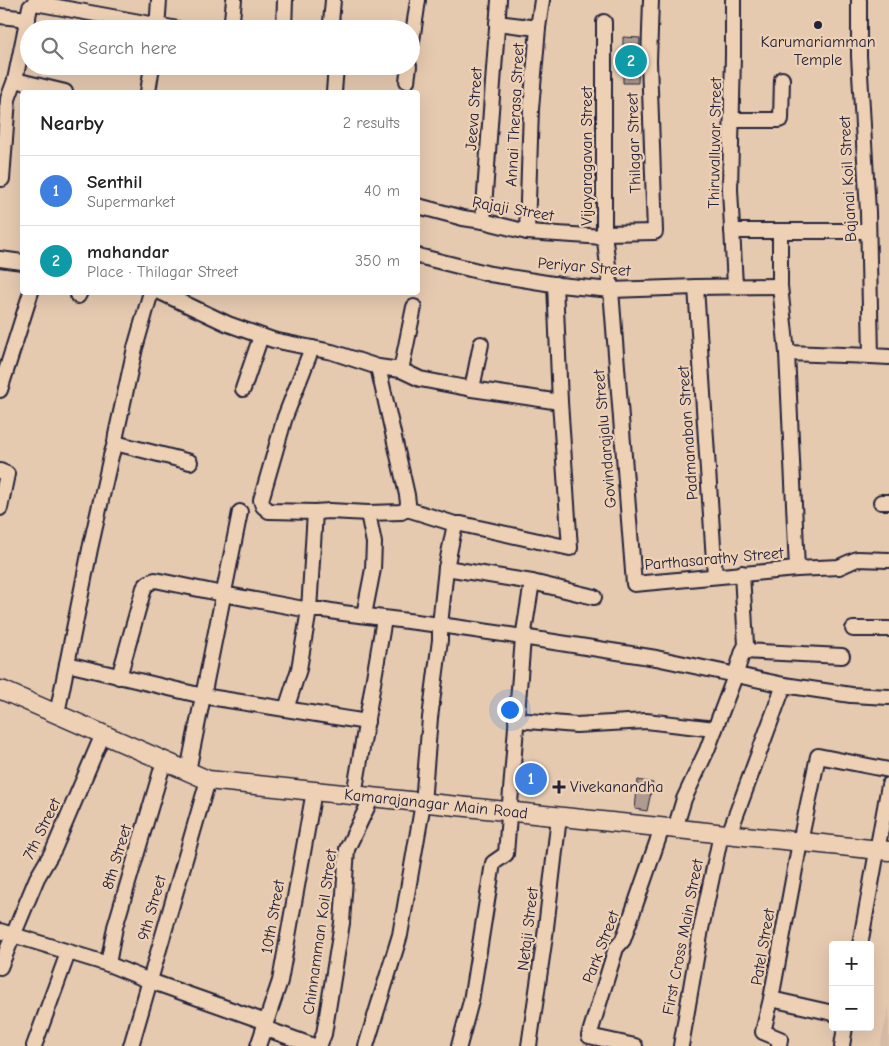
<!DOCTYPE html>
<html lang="en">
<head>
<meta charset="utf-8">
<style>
	:root { --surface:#fff; --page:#f6f6f6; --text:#222; --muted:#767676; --line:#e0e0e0; --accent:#111827 }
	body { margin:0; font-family:"Comic Neue",sans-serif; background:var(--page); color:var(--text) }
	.controls { position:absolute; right:15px; bottom:15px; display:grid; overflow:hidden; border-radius:5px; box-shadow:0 5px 20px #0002 }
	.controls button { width:45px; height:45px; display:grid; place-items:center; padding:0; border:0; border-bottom:1px solid var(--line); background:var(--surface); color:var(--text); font:25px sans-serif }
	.you { position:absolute; left:509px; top:709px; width:18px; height:18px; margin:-12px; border:4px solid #fff; border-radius:50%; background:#1a73e8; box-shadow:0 0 0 8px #1a73e833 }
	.badge { display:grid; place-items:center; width:32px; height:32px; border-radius:50%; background:var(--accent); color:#fff; font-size:16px; font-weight:700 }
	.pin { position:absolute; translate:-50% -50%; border:2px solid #fff; box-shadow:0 1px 5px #0006 }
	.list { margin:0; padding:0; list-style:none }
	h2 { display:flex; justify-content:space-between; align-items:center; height:65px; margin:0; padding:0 20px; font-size:21px }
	h2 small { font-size:16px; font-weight:400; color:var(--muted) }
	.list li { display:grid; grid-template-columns:32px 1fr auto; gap:15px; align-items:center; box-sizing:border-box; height:70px; padding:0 20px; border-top:1px solid var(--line) }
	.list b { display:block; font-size:19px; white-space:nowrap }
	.list p { margin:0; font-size:16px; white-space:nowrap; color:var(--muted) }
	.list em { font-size:16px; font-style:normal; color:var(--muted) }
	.icon { flex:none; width:28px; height:28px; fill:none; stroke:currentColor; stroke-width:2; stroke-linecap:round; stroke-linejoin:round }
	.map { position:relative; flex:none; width:889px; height:1046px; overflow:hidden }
	.search { position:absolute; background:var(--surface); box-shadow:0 5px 20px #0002; left:20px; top:20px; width:400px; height:55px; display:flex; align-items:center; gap:12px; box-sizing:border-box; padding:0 18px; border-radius:28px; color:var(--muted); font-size:19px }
	.panel { position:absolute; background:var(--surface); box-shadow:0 5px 20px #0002; left:20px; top:90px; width:400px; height:205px; border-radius:5px }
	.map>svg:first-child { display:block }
</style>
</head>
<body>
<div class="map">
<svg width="889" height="1046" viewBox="0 0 889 1046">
	<rect width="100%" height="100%" fill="#e6cab0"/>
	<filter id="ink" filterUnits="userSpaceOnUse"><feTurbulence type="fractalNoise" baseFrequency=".02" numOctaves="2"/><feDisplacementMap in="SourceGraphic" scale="10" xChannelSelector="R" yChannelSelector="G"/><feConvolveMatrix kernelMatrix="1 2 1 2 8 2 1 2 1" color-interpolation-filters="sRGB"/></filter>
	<g filter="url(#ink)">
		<path fill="#d6bca6" d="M889,1007v39h-9z"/>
		<g fill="#af9b90" stroke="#22223b">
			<path d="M623,37l17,1 -2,45h-15z"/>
			<path d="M638,780l15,3 -6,28 -12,-2z"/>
		</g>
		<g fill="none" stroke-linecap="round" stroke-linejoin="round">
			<defs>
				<g id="minor">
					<path d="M333,0l-2,23 8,6"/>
					<path d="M733,0v55l-3,134 5,97"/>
					<path d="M859,0v56l9,156 3,144"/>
					<path d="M0,16l28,3"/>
					<path d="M604,22v211l7,57 23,294 163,-15 42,-2 18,-8 32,1"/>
					<path d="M497,23l41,5"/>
					<path d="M157,29l2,-29"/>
					<path d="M231,29l3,-29"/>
					<path d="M284,29l1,-29"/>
					<path d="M411,48l7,-48"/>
					<path d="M15,80l50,12"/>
					<path d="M407,81l2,-15"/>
					<path d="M148,92l4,-26"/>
					<path d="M334,92l2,-26"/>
					<path d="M732,120h47l2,-1 1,-40"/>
					<path d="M0,179h2l6,-80 7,-19 15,-73 5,-4 143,26"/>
					<path d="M418,206l45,12 20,3 44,11 77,5"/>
					<path d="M483,221l16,-221"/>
					<path d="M732,231h136"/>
					<path d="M780,231v55l7,67 10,216"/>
					<path d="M527,232l4,-123 7,-81 4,-28"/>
					<path d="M604,233l51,-1 -6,-171 2,-61"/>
					<path d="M418,256l72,18 69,11 52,5 85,-3 84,-1"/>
					<path d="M0,259l22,3"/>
					<path d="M696,287l19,289"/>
					<path d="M160,292l68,32 45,16 59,12 46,15 23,3 13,-63"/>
					<path d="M78,296l2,-4"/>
					<path d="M312,348l-27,69 -24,83 2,6 6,5 46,1 15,-1 38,2 33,-1 6,-3 1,-6 -1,-8 -29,-128"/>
					<path d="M787,353l84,3 18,1"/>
					<path d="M401,370l19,9 52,10 88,13"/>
					<path d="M243,389l18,-53"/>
					<path d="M472,389l9,-45"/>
					<path d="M0,390l31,-98"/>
					<path d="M115,443l75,19"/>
					<path d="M0,471l7,3 -7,34"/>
					<path d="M881,502h8"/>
					<path d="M407,509l48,15h6l109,24 -10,-146 -5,-118"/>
					<path d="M446,568l86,14 62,15"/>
					<path d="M364,615l9,-46 1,-26 -6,-30"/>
					<path d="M853,629h36"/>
					<path d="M743,651l99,5"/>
					<path d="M67,664l136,32 164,26"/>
					<path d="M119,677l25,-89c3,-5 6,-6 11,-8l68,14 86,16 6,-98"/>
					<path d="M286,709l13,-40 10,-59h16l18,3 97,12 63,9 153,24 128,27 67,10 38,2"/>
					<path d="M57,714l33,-165 21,-93 4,-13 1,-8 19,-87 16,-56"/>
					<path d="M516,720l60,5 70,-4 69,8"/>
					<path d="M188,771l52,-259"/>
					<path d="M354,795l30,-176"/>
					<path d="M675,829l9,-30 23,-49 28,-74 8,-25 3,-6 -4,-72"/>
					<path d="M729,834l55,-149"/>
					<path d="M0,931l108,33 42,17 116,41"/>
					<path d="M860,945l29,-160"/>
					<path d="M108,964l7,-37 49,-166"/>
					<path d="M0,967l37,-89 17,-29 49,-115"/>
					<path d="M771,999l62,14"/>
					<path d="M264,1028l50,18"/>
					<path d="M34,1046l34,-93"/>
					<path d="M131,1046l77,-266"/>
					<path d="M258,1046l22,-65 34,-190"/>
					<path d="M319,1046l5,-12 18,-111 5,-74 25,-52"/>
					<path d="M366,1046l34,-111 23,-132 7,-85 10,-78v-15l6,-57 9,-44"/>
					<path d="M459,1046l12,-45 22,-138 13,-9 17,-216 9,-56"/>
					<path d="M529,1046l16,-110 14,-119"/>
					<path d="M635,1046l-46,-10 27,-88 7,-8 39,-112"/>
					<path d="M681,1046l20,-117 20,-95"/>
					<path d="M779,1046l1,-7 -17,-7 8,-33 29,-157 18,-86 71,14"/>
					<path d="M842,1046l3,-19"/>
				</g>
				<path id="major" d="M0,690l4,1 204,89 681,71"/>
			</defs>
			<use href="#minor" stroke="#22223b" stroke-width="18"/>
			<use href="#major" stroke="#22223b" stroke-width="21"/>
			<use href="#minor" stroke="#eed1b5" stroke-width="14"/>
			<use href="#major" stroke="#eed1b5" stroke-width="18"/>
		</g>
	</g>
	<g fill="#22223b" stroke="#eed1b5" stroke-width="2">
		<circle cx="818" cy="25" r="5"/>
		<path d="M556.5 779.5h5v5h5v5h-5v5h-5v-5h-5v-5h5z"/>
	</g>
	<g text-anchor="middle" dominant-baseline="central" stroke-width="4.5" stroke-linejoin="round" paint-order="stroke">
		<g font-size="16" fill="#22223b" stroke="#eed1b5">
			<text x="818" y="42">Karumariamman<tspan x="818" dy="18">Temple</tspan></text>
			<text x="570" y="787" text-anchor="start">Vivekanandha</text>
		</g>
		<g font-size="16" fill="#22223b" stroke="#eed1b5">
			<text transform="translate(474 109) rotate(-86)">Jeeva Street</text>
			<text transform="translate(515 115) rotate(-87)">Annai Therasa Street</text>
			<text transform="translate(634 143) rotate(-92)">Thilagar Street</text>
			<text transform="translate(715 143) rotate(-89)">Thiruvalluvar Street</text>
			<text transform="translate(587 156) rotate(-90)">Vijayaragavan Street</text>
			<text transform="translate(848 179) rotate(-93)">Bajanai Koil Street</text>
			<text transform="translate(513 209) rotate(10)">Rajaji Street</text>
			<text transform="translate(584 267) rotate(5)">Periyar Street</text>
			<text transform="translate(688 433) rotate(-94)">Padmanaban Street</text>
			<text transform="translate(605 439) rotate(-95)">Govindarajalu Street</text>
			<text transform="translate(714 559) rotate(-5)">Parthasarathy Street</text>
			<text transform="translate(436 804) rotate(6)">Kamarajanagar Main Road</text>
			<text transform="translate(42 829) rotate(-64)">7th Street</text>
			<text transform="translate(117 857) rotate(-73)">8th Street</text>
			<text transform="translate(152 908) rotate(-74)">9th Street</text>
			<text transform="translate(273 917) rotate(-80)">10th Street</text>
			<text transform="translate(528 929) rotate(-83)">Netaji Street</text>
			<text transform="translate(320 932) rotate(-82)">Chinnamman Koil Street</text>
			<text transform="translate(683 937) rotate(-79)">First Cross Main Street</text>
			<text transform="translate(601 947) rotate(-69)">Park Street</text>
			<text transform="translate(763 947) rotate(-80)">Patel Street</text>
		</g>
	</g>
</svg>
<div class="controls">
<button>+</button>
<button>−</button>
</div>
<div class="you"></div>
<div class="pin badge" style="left:531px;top:779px;background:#3f7fe0">1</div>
<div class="pin badge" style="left:631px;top:61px;background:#0f9aa8">2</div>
<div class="search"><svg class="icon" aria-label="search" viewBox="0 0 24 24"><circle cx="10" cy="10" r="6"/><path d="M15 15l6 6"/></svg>Search here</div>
<section class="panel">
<h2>Nearby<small>2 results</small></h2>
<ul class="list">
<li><span class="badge" style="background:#3f7fe0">1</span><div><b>Senthil</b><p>Supermarket</p></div><em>40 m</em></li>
<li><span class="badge" style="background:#0f9aa8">2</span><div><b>mahandar</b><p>Place · Thilagar Street</p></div><em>350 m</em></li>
</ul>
</section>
</div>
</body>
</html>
